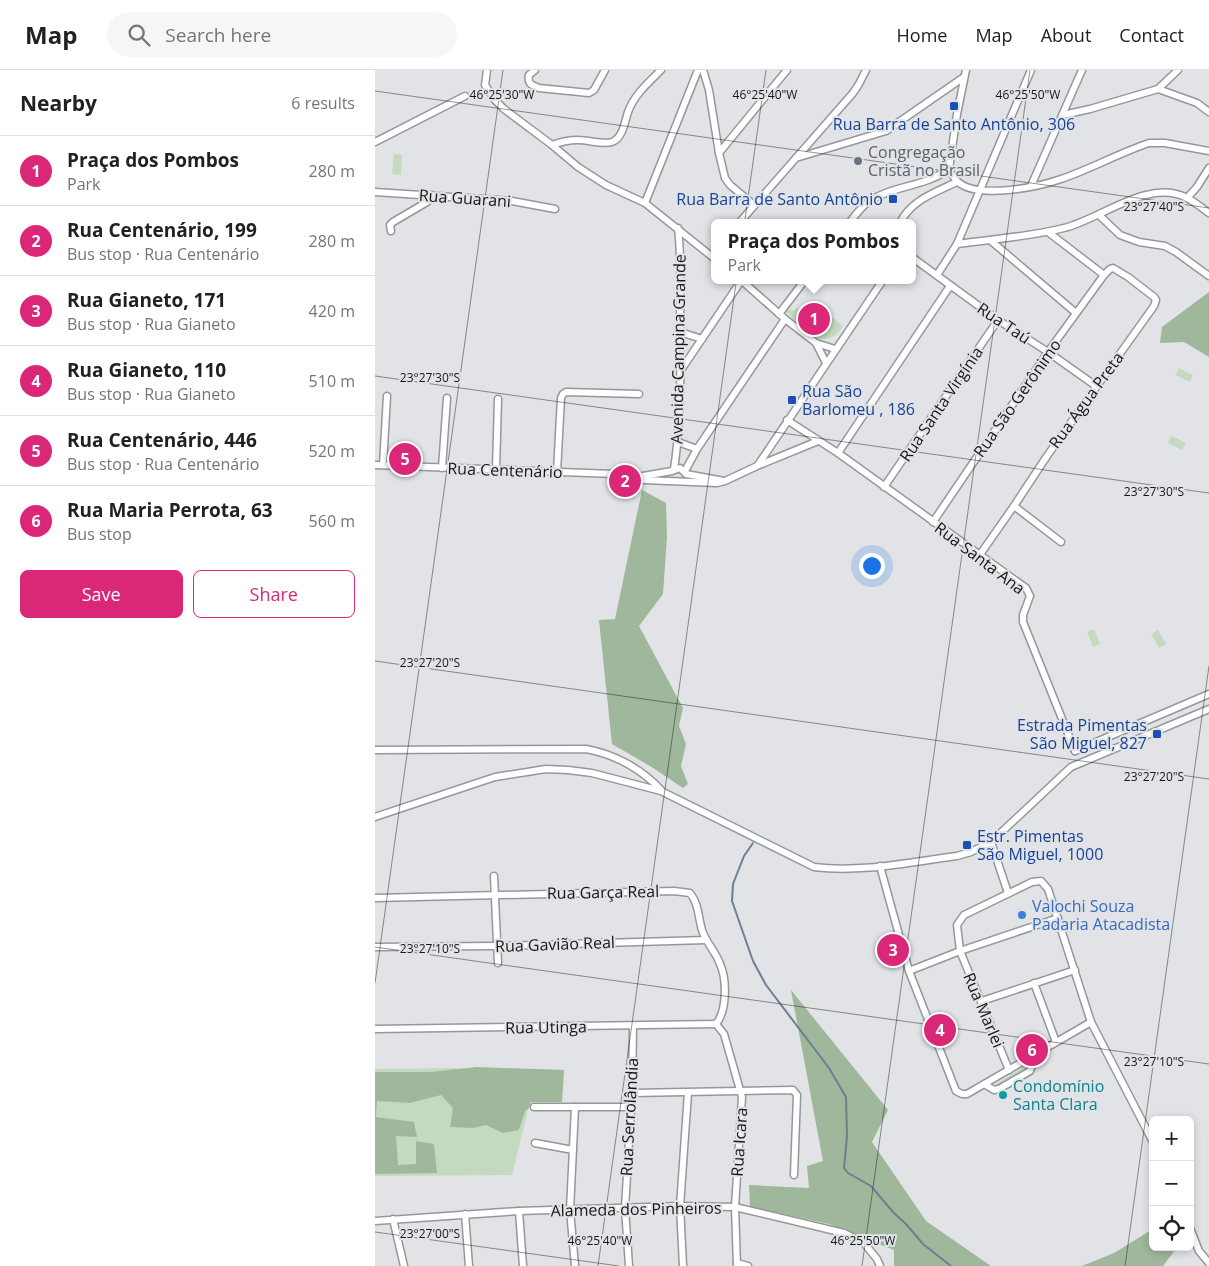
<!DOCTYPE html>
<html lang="en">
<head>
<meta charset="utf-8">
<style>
	:root { --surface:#fff; --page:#f6f6f6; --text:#202124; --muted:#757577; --line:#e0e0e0; --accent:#db2777 }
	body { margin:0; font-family:"Open Sans",sans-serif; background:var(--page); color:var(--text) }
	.controls { position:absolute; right:15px; bottom:15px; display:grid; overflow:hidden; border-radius:8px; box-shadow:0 2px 8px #0003 }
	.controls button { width:45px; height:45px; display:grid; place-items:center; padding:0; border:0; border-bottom:1px solid var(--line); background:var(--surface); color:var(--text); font:25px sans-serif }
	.you { position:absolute; left:496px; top:495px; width:18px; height:18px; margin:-12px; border:4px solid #fff; border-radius:50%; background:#1a73e8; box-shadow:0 0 0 8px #1a73e833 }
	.badge { display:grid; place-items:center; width:32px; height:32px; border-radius:50%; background:var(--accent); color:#fff; font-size:16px; font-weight:700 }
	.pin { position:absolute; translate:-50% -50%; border:2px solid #fff; box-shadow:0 1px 5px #0006 }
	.popup { position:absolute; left:336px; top:149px; width:205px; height:65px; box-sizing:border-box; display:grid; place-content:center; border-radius:8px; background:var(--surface); filter:drop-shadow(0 1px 4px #0005); font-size:16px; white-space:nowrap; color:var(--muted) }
	.popup b { font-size:19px; color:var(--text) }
	.popup::after { content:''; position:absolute; left:50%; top:100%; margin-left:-10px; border:10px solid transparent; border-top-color:var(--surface) }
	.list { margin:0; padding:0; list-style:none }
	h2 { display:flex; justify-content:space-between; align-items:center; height:65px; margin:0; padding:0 20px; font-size:21px }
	h2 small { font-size:16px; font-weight:400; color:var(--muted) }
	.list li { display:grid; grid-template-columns:32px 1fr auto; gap:15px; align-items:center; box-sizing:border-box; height:70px; padding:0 20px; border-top:1px solid var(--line) }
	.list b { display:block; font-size:19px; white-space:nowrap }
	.list p { margin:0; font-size:16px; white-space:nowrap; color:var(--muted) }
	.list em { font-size:16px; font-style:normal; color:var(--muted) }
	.actions { display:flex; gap:10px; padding:15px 20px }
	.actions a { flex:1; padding:11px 0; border:1px solid var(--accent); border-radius:8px; text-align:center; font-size:18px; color:var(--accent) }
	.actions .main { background:var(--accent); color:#fff }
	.icon { flex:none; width:28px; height:28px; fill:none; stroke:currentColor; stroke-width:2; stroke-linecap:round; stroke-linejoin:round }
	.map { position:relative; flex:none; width:834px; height:1196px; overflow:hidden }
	header { display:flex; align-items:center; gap:30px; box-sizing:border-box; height:70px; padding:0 25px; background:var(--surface); border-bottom:1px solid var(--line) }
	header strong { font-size:24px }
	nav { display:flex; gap:28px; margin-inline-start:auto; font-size:18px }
	.search { width:350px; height:45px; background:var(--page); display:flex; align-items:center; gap:12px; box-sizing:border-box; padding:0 18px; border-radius:28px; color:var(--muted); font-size:19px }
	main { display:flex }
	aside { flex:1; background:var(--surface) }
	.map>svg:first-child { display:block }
</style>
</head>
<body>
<header>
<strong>Map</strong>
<div class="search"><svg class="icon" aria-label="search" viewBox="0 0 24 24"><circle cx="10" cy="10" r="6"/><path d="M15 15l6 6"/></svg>Search here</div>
<nav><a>Home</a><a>Map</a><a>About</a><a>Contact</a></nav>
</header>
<main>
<aside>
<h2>Nearby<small>6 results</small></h2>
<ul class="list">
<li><span class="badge">1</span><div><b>Praça dos Pombos</b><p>Park</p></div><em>280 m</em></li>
<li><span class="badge">2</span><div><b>Rua Centenário, 199</b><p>Bus stop · Rua Centenário</p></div><em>280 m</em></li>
<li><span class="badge">3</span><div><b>Rua Gianeto, 171</b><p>Bus stop · Rua Gianeto</p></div><em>420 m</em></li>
<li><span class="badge">4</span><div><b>Rua Gianeto, 110</b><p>Bus stop · Rua Gianeto</p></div><em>510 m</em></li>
<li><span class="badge">5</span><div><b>Rua Centenário, 446</b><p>Bus stop · Rua Centenário</p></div><em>520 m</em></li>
<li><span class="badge">6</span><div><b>Rua Maria Perrota, 63</b><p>Bus stop</p></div><em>560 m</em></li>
</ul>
<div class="actions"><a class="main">Save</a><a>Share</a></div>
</aside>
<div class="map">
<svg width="834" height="1196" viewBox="0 0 834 1196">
	<rect width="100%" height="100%" fill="#e1e3e6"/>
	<g fill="#c3dabf">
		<path d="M19,84l8,1 -1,20 -9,-1z"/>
		<path d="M436,231l32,25c-19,30 -40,1 -57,-14l1,-2h7l3,-2 6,2z"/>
		<path d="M804,298l14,7 -3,7 -15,-7z"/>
		<path d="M796,366l15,7 -4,7 -14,-7z"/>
		<path d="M719,559l6,15 -7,3 -6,-15z"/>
		<path d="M783,560l8,14 -7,4 -8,-14z"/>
		<path d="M655,993l-2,7 -31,18 -6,-1z"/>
		<path d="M78,998l84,4 -25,103 -137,1v-107z"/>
	</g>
	<g fill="#9fb79b">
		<path d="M834,222v65l-25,-15 -24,1 2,-16z"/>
		<path d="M267,420l24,13 1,34 -4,57 -24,32 44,82 -4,18 7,18 -5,22 7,18 -5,4 -33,-22 -38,-22 -13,-124 16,-1z"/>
		<path d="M416,920l97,120 -16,32 54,79 65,45h-97v-16l-65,-26 -79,-17 -1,-22 60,3 -2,-22 16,-5z"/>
		<path d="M101,997l88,3 -2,32h-31l-2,6 -4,3 -6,19 -16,3 -17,-8 -13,3 -23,-1 3,-19 -12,-13 -31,8 -33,-2 -1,16 38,5 3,15 -21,-1 2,29 18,-1v-23l18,3 3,29 -62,1v-102h57z"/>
		<path d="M778,1159v18h20l2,3 -12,16h-81l32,-13z"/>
	</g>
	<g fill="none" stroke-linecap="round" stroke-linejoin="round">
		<path stroke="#6d8092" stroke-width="2" d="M378,773l-9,13 -11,28 -1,17 21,60 13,24 63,83 17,29 1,39 -3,32 4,5 23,13 22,26 13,12 17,20 28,22"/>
		<defs>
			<g id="minor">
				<path d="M112,0l-2,15 10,15 9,9 48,36 26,22 28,18 39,18 70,56"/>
				<path d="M160,0l-6,5c-2,9 3,10 10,13l50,5 5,-3 11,-20"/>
				<path d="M328,0l6,20 10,63 6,25 5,7 24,20"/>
				<path d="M783,19l39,14 12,9"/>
				<path d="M688,45l27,-6 68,-20 20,-19"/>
				<path d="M0,72l90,-46"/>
				<path d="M177,75c8,-3 17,-5 26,-5 11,0 24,5 34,2 11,-4 13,-21 16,-30 6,-17 20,-29 33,-42"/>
				<path d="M344,83l68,-83"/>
				<path d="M421,88l90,-27 78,-54"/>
				<path d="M574,99c2,4 5,9 8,12 19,19 81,6 104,-2 30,-10 58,-26 88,-36h16l44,8"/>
				<path d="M656,116l51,-116"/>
				<path d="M0,122l137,9 43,8"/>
				<path d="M812,128l10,-11 12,-19"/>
				<path d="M270,133l53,-133"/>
				<path d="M724,145l21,20 19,7 26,4 11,6 33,24"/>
				<path d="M364,153l114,-130 6,-9 7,-14"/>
				<path d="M474,153c6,-7 11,-15 18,-20 24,-18 56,-15 82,-34l8,-55 9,-44"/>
				<path d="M525,153c11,-23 36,-31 57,-41"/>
				<path d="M16,161l-1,-6 3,-3 34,-20 5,-7"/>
				<path d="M673,162l56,43"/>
				<path d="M615,170l86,73"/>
				<path d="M582,174c35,-5 72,-7 107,-16 37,-9 84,-50 123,-30 8,4 15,10 22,15"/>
				<path d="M538,188l85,62 50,32 48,34"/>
				<path d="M562,205l20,-31 74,-174"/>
				<path d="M366,210l44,39 31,24 10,20"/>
				<path d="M404,244l26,-34"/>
				<path d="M305,262l22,7"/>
				<path d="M441,273l19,6"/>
				<path d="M306,300l60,-89"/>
				<path d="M412,350l51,33 188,135 4,8 -7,19v7l52,129"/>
				<path d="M303,372l19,7"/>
				<path d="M463,383l112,-167"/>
				<path d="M0,395l239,9 30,6 73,3 8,-2 32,-15 61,-25"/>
				<path d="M8,395l4,-69"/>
				<path d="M383,395l125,-185"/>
				<path d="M67,398l5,-70"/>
				<path d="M121,399l2,-70"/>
				<path d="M299,399c7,-45 7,-92 6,-138 0,-34 2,-69 -2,-103"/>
				<path d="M310,401l12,-22 88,-130"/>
				<path d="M182,402l4,-74 2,-4 3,-2 73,2"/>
				<path d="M262,407l35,-6 8,-3 6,6 38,7"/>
				<path d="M509,417l114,-167"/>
				<path d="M639,436l47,36"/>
				<path d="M558,452l115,-170 56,-77 6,-6 3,-1 15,9 26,20 2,3 -2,6 -107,150 -33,50 -35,50"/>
				<path d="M0,680l211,-1c28,5 56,20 75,41"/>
				<path d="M700,681l134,-57"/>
				<path d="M0,747l120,-40 51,-8 22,1 24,3 69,18 153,76c47,6 96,-5 143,-11l14,-4 20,-10 80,-75 138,-58"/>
				<path d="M616,772l17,51"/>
				<path d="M505,796l29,105 47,120 6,3h5l124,-72"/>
				<path d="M119,806l4,87"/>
				<path d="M0,828l299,-7 16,2c9,11 8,24 12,37 4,13 14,22 18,34 7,15 7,47 -4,60"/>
				<path d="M0,877l121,-1 210,-6"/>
				<path d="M534,901l51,-20 98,-33"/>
				<path d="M659,913l22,59"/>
				<path d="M607,931l93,-31"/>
				<path d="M341,954l8,10 18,63 -7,110 2,59"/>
				<path d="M0,959l341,-5"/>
				<path d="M634,1000l-49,-119 -3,-26 7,-10 68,-33 9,-1 7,8 43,133 62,120"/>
				<path d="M609,1014l10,6 5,-1 31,-18 2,-6 -1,-8"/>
				<path d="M257,1023l161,-3 4,5 -3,80"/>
				<path d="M159,1037h97"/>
				<path d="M200,1037l-5,103 5,56"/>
				<path d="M160,1073l38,7"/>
				<path d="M144,1141l4,55"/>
				<path d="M90,1144l4,52"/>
				<path d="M18,1149l11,47"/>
				<path d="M0,1151l144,-10 161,-5 55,1 109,26 20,10 13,16 3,7"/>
				<path d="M815,1158l9,23 10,12"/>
				<path d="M362,1193l11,3"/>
				<path d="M254,1196l-4,-58 7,-115 1,-67"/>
				<path d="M308,1196l-3,-60 8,-113"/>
			</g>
		</defs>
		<use href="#minor" stroke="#95979a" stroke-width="9"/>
		<use href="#minor" stroke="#fff" stroke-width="6"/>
	</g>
	<path fill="none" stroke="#151617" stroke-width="1" stroke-opacity="0.45" d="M0,21l834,117M0,306l834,117M0,591l834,118M0,877l834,117M0,913l128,-913M0,1162l244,34M223,1196l168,-1196M487,1196l168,-1196M750,1196l84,-600"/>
	<g fill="#1a4fb4" stroke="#e1e3e6" stroke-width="2">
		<rect x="574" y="31" width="10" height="10" rx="2.5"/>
		<rect x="513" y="124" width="10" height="10" rx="2.5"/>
		<rect x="412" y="325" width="10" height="10" rx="2.5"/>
		<rect x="777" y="659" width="10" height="10" rx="2.5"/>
		<rect x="587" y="770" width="10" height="10" rx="2.5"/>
	</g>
	<circle fill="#6b7280" stroke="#e1e3e6" stroke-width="2" cx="483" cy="91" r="5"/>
	<circle fill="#3f7fe0" stroke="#e1e3e6" stroke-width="2" cx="647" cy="845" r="5"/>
	<circle fill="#0f9aa8" stroke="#e1e3e6" stroke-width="2" cx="628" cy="1025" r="5"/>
	<g text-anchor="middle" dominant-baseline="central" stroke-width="4" stroke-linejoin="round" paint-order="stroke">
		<g font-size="16" fill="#164399" stroke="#e1e3e6" text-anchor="end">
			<text x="579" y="54" text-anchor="middle">Rua Barra de Santo Antônio, 306</text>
			<text x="508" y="129">Rua Barra de Santo Antônio</text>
			<text x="427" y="321" text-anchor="start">Rua São<tspan x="427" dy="18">Barlomeu , 186</tspan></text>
			<text x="772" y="655">Estrada Pimentas<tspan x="772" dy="18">São Miguel, 827</tspan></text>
			<text x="602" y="766" text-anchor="start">Estr. Pimentas<tspan x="602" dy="18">São Miguel, 1000</tspan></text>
		</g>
		<g font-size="16" fill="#5b616d" stroke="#e1e3e6" text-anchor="start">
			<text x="493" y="82">Congregação<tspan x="493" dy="18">Cristã no Brasil</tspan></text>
		</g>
		<g font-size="16" fill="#151617" stroke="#e1e3e6">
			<text transform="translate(90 128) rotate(4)">Rua Guarani</text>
			<text transform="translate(629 253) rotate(34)">Rua Taú</text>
			<text transform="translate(303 279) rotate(-89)">Avenida Campina Grande</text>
			<text transform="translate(642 328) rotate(-55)">Rua São Gerônimo</text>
			<text transform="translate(711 330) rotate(-54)">Rua Água Preta</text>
			<text transform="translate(566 334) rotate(-56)">Rua Santa Virgínia</text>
			<text transform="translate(130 400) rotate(2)">Rua Centenário</text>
			<text transform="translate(605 488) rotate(37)">Rua Santa Ana</text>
			<text transform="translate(228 822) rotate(-1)">Rua Garça Real</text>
			<text transform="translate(180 874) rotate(-2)">Rua Gavião Real</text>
			<text transform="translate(609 940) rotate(67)">Rua Marlei</text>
			<text transform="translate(171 957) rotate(-1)">Rua Utinga</text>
			<text transform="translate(254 1047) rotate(-87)">Rua Serrolândia</text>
			<text transform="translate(364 1072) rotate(-86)">Rua Icara</text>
			<text transform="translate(261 1139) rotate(-1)">Alameda dos Pinheiros</text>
		</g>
		<g font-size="16" fill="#366cbe" stroke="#e1e3e6" text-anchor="start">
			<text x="657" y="836">Valochi Souza<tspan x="657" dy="18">Padaria Atacadista</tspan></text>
		</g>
		<g font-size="16" fill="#0d838f" stroke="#e1e3e6" text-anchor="start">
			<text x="638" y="1016">Condomínio<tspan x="638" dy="18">Santa Clara</tspan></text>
		</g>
	</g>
	<g font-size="12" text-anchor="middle" fill="#151617" stroke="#e1e3e6" stroke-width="4" stroke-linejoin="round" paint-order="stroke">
		<text x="127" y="29">46°25'30"W</text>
		<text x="390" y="29">46°25'40"W</text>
		<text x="653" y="29">46°25'50"W</text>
		<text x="779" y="141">23°27'40"S</text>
		<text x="55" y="312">23°27'30"S</text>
		<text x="779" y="426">23°27'30"S</text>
		<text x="55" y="597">23°27'20"S</text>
		<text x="779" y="711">23°27'20"S</text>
		<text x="55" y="883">23°27'10"S</text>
		<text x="779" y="996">23°27'10"S</text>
		<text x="55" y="1168">23°27'00"S</text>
		<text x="225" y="1175">46°25'40"W</text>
		<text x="488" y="1175">46°25'50"W</text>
	</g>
</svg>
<div class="controls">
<button>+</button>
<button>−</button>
<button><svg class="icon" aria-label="locate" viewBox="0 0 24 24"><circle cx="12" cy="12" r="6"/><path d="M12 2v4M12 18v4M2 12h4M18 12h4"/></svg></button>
</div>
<div class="you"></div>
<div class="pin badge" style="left:439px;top:249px">1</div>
<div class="popup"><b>Praça dos Pombos</b>Park</div>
<div class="pin badge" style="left:250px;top:411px">2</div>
<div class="pin badge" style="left:518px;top:880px">3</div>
<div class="pin badge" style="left:565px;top:960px">4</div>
<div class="pin badge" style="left:30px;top:389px">5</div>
<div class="pin badge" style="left:657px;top:980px">6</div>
</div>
</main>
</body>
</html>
